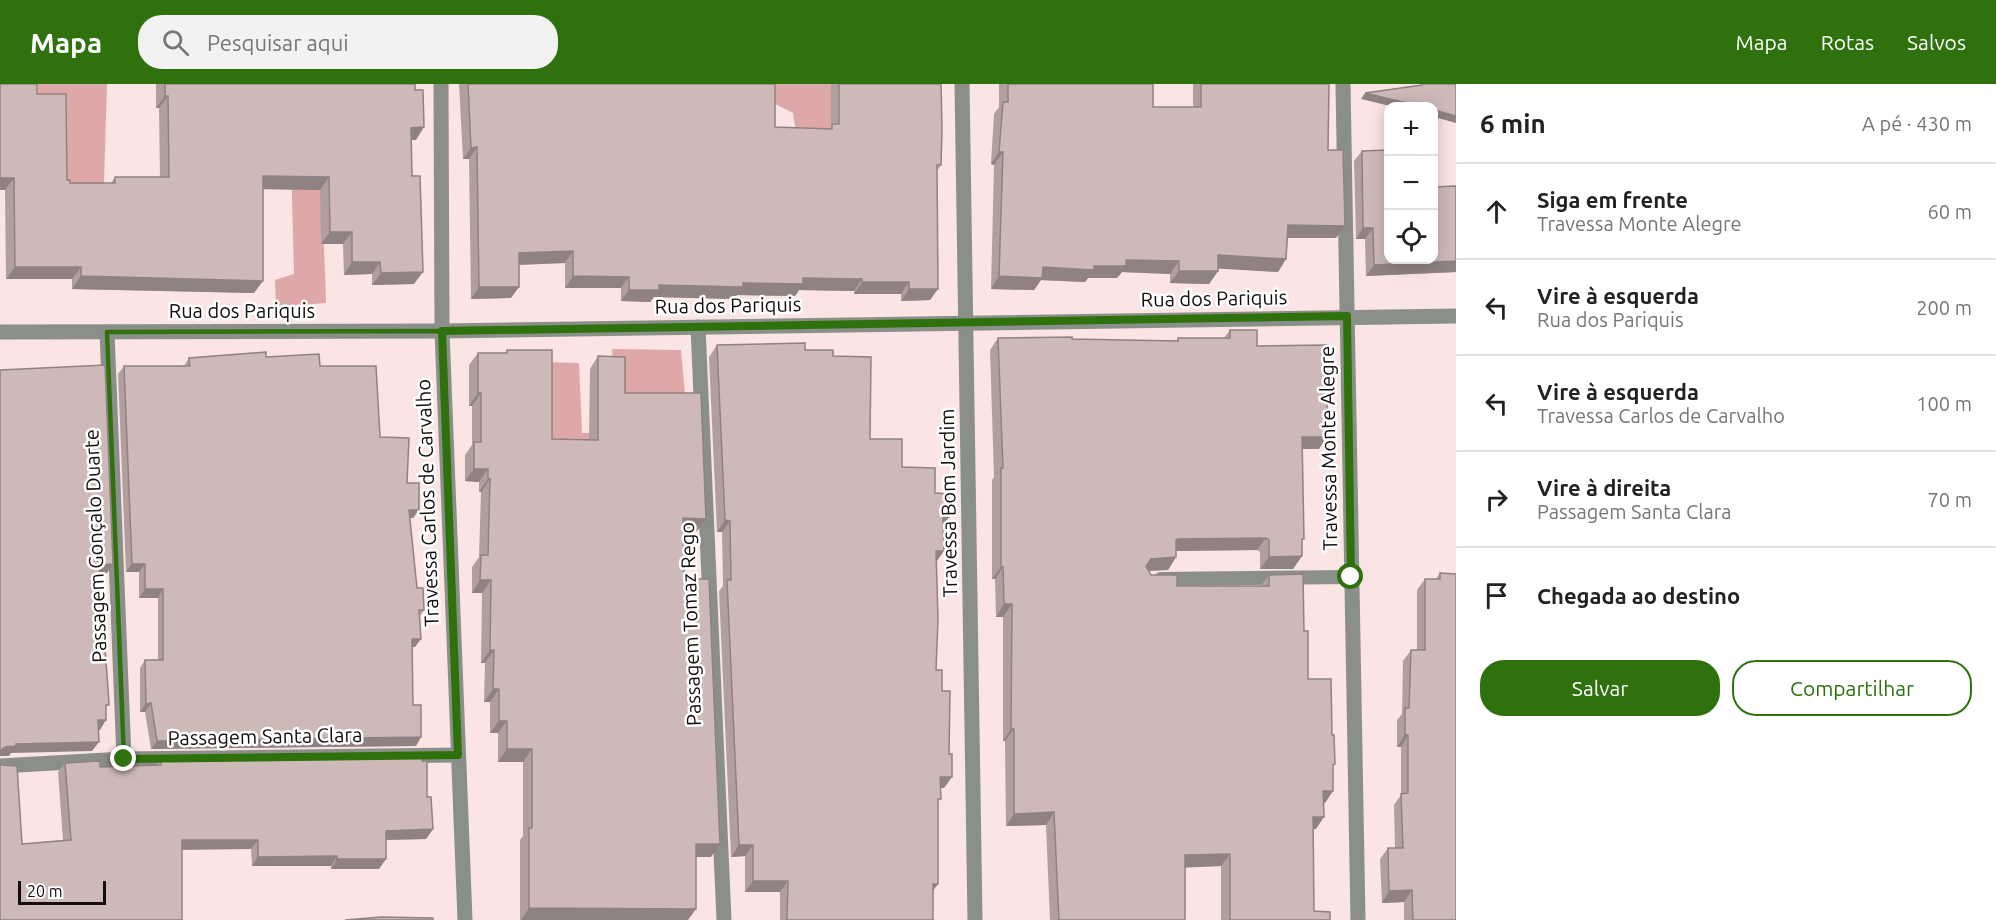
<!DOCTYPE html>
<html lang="pt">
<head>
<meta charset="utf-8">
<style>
	:root { --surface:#fff; --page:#f2f2f2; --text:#222; --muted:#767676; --line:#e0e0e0; --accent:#2e710d }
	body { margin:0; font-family:Ubuntu,sans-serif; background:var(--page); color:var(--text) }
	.controls { position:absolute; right:18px; top:18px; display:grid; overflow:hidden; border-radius:12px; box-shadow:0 3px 15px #0003 }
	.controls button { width:54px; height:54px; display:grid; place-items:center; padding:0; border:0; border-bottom:2px solid var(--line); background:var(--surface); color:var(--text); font:30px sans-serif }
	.scale { position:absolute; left:18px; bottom:15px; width:88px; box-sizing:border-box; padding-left:6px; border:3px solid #140d0d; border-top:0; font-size:16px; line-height:21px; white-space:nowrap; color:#140d0d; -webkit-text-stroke:4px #fff; paint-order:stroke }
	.stop { position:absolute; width:18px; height:18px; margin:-14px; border:4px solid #2e710d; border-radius:50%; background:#fff }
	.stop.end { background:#2e710d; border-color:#fff; box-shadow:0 2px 6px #0008 }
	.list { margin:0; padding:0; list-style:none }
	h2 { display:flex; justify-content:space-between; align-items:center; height:78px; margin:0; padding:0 24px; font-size:26px }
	h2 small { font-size:20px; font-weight:400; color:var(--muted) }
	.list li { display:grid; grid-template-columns:39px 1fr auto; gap:18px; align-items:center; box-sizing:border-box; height:96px; padding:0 24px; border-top:2px solid var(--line) }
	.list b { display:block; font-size:22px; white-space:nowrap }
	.list p { margin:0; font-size:20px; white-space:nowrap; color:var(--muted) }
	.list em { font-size:20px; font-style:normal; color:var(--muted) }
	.actions { display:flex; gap:12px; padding:18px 24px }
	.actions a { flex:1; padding:14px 0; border:2px solid var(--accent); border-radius:24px; text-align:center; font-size:21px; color:var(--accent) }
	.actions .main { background:var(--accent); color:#fff }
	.icon { flex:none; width:33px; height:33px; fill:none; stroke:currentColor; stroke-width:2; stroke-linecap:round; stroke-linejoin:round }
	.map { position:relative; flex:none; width:1456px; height:836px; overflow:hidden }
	header { display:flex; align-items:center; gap:36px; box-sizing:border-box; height:84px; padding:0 30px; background:var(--accent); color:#fff }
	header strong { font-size:28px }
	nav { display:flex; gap:33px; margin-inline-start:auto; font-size:21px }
	.search { width:420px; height:54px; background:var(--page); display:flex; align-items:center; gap:15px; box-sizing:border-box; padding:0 21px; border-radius:24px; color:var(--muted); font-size:22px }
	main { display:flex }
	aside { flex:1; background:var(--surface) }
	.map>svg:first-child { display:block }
</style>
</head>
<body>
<header>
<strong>Mapa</strong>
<div class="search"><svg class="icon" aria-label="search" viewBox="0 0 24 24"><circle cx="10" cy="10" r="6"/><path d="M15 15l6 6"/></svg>Pesquisar aqui</div>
<nav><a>Mapa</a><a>Rotas</a><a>Salvos</a></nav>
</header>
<main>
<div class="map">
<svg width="1456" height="836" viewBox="0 0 1456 836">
	<rect width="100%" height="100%" fill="#fae4e4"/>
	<g fill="#dea8a9">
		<path d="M26,0h81l-3,99 -65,5z"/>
		<path d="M289,0l31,50 6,169 -50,4 -1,-27 19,-6z"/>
		<path d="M751,0h82l-2,18 21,15 -54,30 -5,-34 -42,-21z"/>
		<path d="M612,265l69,1 5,55 -27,47 -113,-3 -1,-87 34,1 3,70 37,-1z"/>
	</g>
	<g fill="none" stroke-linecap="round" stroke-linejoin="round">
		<path stroke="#8a8f89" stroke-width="14" d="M1161,495l190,-2"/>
		<g stroke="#8a8f89" stroke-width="15">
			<path d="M441,0l1,247 23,589"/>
			<path d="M962,0c3,279 10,557 13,836"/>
			<path d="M1343,0l15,836"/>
			<path d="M698,243l26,593"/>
			<path d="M0,248l442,-1 1014,-15"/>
			<path d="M107,248l17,427"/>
			<path d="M0,682l124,-7 334,-4"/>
		</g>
	</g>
	<g fill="#b19f9f">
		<path d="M0,0l37,10 30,86 3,3h41l4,-6h45l-1,-69h-3v-24h259l1,56h-5l3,144 -42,1v-11l-28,1 -1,-31h-22l-1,-54 -57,-1 -9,104 -182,-4v-10h-66l-1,-89h-5z"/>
		<path d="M459,0h316v43l54,2 2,-2v-43h110v81l-4,6 -7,129 -29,1v-7h-47v-3l-55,-1 -4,6 -58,-1 -3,4 -80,-2 -4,5 -29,-1v-13h-56v-25l-46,2 -8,33 -40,1 -2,-140h-6z"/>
		<path d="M999,0h154v23h40v-23h136l-1,66 8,88h-48l-2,21 -8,13 -60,-4v3l-9,13 -39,-1v-9l-48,-2 -5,6h-29l-3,4 -44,-2 -7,10 -43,-1 3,-124 -3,-1 3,-50 5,-7z"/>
		<path d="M1362,67l27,109 67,-74v86l-90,4 -1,-37h-9l-2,-78z"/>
		<path d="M1230,246l27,16 62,103h-16l-1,107 -9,13h-33v-17l-3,-2 -81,1v6l-8,13 -20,1 3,4 26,11h84l8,-11 35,56 4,48 25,89 -8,35h-2l-7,26h-3l1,82 16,9h-109v-54l-36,1v53h-135l-4,-95 -40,1 -1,-85h-2v-124h-7l-1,-38h-3v-99l2,-3 -4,-127 8,-12 178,3 2,-3h46z"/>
		<path d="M717,261l88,5 28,6 37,83 32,28 33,26 8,32 1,26 -8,11v108l6,21 2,97h-4l-2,15 -5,88v29h-153v-28h-35v-36l-14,1 -12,-266 4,-5 -1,-54h-5l-8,-175z"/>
		<path d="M507,266l45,89 37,1 1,-71 8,-13 27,37 81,126 -9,12h-13v48l27,278h-15l-8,63h-168v-80l3,-4v-74h-25v-29h-8v-31h-6l1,-39h-4l1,-70h-10v-26l7,-10 2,-65h-2v-10l-14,-1v-26l7,-10v-39h-3v-41l9,-12h27z"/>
		<path d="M266,273l54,9 60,71 27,46 12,27 -6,8h-3l7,70 7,22 -4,6 -5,31h-3l1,58 3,41 -265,3 -6,-37h-5v-44l5,-8h13v-62h-19v-26h-13l-8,-198 6,-8h60l5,-8z"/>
		<path d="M1440,489l16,347h-52v-18l-22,1 -2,-44 8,-11h7l-1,-43 7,-10v-48h-4v-27l5,-6 1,-53 8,-11h6v-60l8,-11h11z"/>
		<path d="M160,675l267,38 6,32 -7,10 -40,1 -7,29h-48v-3h-79l-1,-17h-69l-160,-5 41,-4 -5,-68 7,-9 35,4 56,-2z"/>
	</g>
	<g fill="#908282">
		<path d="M1365,9l55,13h-30l-29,-7z"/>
		<path d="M165,12h3l-9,12h-3z"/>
		<path d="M1434,26l22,6v7l-22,-6z"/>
		<path d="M424,43l-8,13h-14l9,-12z"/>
		<path d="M477,63l-8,12h-6l8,-11z"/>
		<path d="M999,68h4l-9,13 -3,-1z"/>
		<path d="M263,92l66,1 -9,13 -65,-1z"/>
		<path d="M0,94h14l-9,12h-5z"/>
		<path d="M1288,141l57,1 -9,12h-56z"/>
		<path d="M1363,144h10l-8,11h-9z"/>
		<path d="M330,148h22l-9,12h-22z"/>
		<path d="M573,167l-8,12 -54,2 8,-12z"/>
		<path d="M1218,171l68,4 -8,13 -69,-4z"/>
		<path d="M1126,176l53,1 -9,13 -48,-2 -5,6h-29l-3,4 -44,-2 -7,10 -43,-1 8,-13 44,-9z"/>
		<path d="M1456,177v11l-90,4 8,-11z"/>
		<path d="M352,178h28l-8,12 -28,1z"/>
		<path d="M15,183h66l-9,12h-66z"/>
		<path d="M1179,187h39l-9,13 -39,-1z"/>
		<path d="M423,188l-9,12 -42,1 9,-12z"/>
		<path d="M81,192l182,5 -9,12 -182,-4z"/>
		<path d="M573,192l56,1 -8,11h-56z"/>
		<path d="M803,194l59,1 -8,12 -55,-1 -4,6 -58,-1 -3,4 -80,-2 -4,5 -29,-1 8,-11 30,-5 84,-2z"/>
		<path d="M862,198h47l-8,12h-47z"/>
		<path d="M479,203h40l-8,11 -40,1z"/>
		<path d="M909,205h29l-8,11 -29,1z"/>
		<path d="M478,309h3l-9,13h-3z"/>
		<path d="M1302,353h25l-8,12h-25z"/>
		<path d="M474,385h14l-9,13 -14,-1z"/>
		<path d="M488,395h2l-9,13h-2z"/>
		<path d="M409,426h10l-6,8h-10z"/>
		<path d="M943,433h6l-8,12z"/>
		<path d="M683,434l23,1 -9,12h-22z"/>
		<path d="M725,436l5,1 -8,11h-5z"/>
		<path d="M1266,454l-9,12 -88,1 7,-11 2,-1z"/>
		<path d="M936,467h8l-8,11z"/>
		<path d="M1302,472l-9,13h-33l9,-12z"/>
		<path d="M1176,473l-8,13 -26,1 9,-12z"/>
		<path d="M113,480l-6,9 -14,1 6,-9z"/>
		<path d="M132,480h13l-6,8h-13z"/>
		<path d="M1001,483h2l-8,12h-3z"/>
		<path d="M480,496h11l-9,13h-10z"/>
		<path d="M145,505h18l-5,9h-19z"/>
		<path d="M1004,520h8l-9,13h-7z"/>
		<path d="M412,555h9l-6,8 -9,1z"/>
		<path d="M490,566h4l-9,13h-4z"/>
		<path d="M493,605h6l-9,13h-6z"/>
		<path d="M151,619l-6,9h-5l6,-8z"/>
		<path d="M98,636h8l-6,10h-9z"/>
		<path d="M499,637h8l-9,12h-8z"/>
		<path d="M1011,645h3l-9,12h-2z"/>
		<path d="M1405,651h3l-7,12h-4z"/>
		<path d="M421,653l-5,9 -265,3 6,-8z"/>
		<path d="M99,658l-7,9 -81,2 -2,3h-9v-5l5,-4 11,-3z"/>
		<path d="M507,665h25l-9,13h-25z"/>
		<path d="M940,693h12l-8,11h-12z"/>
		<path d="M1323,707h10l-8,12 -11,1z"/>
		<path d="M1054,728l-8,13 -40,1 8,-12z"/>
		<path d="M1313,733h11l-8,12 -12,1z"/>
		<path d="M433,745l-7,10 -47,1 7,-9z"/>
		<path d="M182,756h76l-7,9 -75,1z"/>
		<path d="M696,760h24l-9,13h-24z"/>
		<path d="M739,761h14l-8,11 -14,1z"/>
		<path d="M1230,770l-9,12 -45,2 9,-13z"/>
		<path d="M337,772l-6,10h-79l6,-9z"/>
		<path d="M337,775h49l-7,10h-48z"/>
		<path d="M753,797h35l-8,11h-35z"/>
		<path d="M933,800h5l-8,11z"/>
		<path d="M1412,806l-8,12 -22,1 7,-12z"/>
		<path d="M529,824l167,1 -8,11h-167z"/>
	</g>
	<g fill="#ceb9b9" stroke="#908282" stroke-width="1.5">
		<path d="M0,0h37v10h29l1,86h3v3h45v-6h54l-1,-81h-3v-12h250v6h8l1,37 -13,1 1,48h8l3,96 -42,1 -1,-11h-28v-30h-22l-1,-55 -66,-1v105l-182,-5v-9h-66l-1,-89h-14z"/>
		<path d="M468,0h307v43l57,2v-5h7v-40h102l1,44 -1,37h-4l1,124h-29v-7h-47v-3l-59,-1v6l-60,-1v4l-84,-2v5h-30v-13l-56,-1v-25l-54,2v34h-40l-2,-140 -6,1z"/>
		<path d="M1008,0h145v23h48v-23h128l-1,66h15l2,76 -57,-1 -2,34 -68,-4v16h-39v-10l-53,-1v6h-32v4l-51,-3 -1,11 -43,-2 4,-124h-4l4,-50h5z"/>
		<path d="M1422,0h34v32l-22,-6v-4h-14l-55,-13 57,-8z"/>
		<path d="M1389,66v110h45v-73l22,-1v75l-82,4 -1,-37h-10l-1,-77z"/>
		<path d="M1230,246h27v16l70,-1v92h-25l2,102h-2v17l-33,1v-17l-3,-2 -88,1 -2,1v17l-25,2 -5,7 5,9h26v11h92v-11l34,-1 1,57h4v48h23l1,56h2l1,29 -2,1v26h-10l1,26h-11l1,94 16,1v8h-100v-66l-45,1v65h-126l-5,-108 -40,2v-85h-3l1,-125h-8l-1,-37h-2v-99h2l-5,-130 74,-1v2l106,2v-3h52z"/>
		<path d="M805,259v7h28v6l38,1 -1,82h32v28l33,1v25l14,1v23h-6l1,34h-8l2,68 -2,51h6v21h8l-1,63h3v23h-12l1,22h-3v85h-5v36h-146l1,-39h-35v-36h-14l-12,-265h4l-1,-59 -5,-1 -8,-175z"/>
		<path d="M507,266h45v89l46,1v-84l27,1v36h76l5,126 -23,-1 1,61h25l11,265h-24v65l-167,-1v-80h3v-79h-25v-28h-8v-32h-6l1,-39h-4l1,-70h-11l1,-25h7l2,-76h-2v-10h-14v-27h7v-49h-3v-40h29z"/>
		<path d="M266,268v5l53,-3 1,12h56l4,71 29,1 -2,45h12v27h-10l8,78h6l1,22h-5l2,29h-9l1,66h8v32l-264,4 -6,-38 -5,1 -1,-44h18v-71h-18v-25h-13l-8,-198h66l-1,-8z"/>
		<path d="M105,281l8,199 -14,1 10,138v2h-3v15h-8l1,22 -83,2v2l-11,1 -5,4v-381z"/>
		<path d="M1440,489l16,1v346h-43l-1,-30 -23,1 -1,-43h15l-2,-54 7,-1v-58h-3v-27h4l2,-58h14v-71h15z"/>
		<path d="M422,672v5h5v36h4l2,32 -47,2v28h-49v-3l-79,1v-17h-76v80h-182v-157l2,2 15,1 5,78 49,-4 -6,-77 35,-2v6l61,-2 -1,-6z"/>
		<path d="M381,833l52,1v2h-88z"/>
	</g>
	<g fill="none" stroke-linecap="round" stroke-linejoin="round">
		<path stroke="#2e710d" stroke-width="8" d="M124,675l334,-4 -16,-424 905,-15 4,261"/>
	</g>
	<path fill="none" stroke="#2e710d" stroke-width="4.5" stroke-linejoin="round" d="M442,247l16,424 -334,4 -17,-427z"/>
	<g text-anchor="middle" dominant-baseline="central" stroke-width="5" stroke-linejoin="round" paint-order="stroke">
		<g font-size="20" fill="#140d0d" stroke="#fff">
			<text transform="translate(1214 214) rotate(-1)">Rua dos Pariquis</text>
			<text transform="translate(728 221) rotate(-1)">Rua dos Pariquis</text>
			<text x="242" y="226">Rua dos Pariquis</text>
			<text transform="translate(1328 364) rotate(-91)">Travessa Monte Alegre</text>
			<text transform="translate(427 419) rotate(-92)">Travessa Carlos de Carvalho</text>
			<text transform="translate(948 419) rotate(-91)">Travessa Bom Jardim</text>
			<text transform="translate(95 462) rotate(-92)">Passagem Gonçalo Duarte</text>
			<text transform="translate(690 540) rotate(-92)">Passagem Tomaz Rego</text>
			<text transform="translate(265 652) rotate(-1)">Passagem Santa Clara</text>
		</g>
	</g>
</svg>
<div class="controls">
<button>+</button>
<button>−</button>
<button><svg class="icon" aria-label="locate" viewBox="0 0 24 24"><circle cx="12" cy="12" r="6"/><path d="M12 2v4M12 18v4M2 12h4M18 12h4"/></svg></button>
</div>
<div class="scale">20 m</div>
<div class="stop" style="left:1351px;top:493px"></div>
<div class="stop end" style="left:124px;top:675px"></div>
</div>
<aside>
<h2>6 min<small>A pé · 430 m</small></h2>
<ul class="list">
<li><svg class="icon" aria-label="ahead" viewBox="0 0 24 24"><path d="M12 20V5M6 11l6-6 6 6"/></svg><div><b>Siga em frente</b><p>Travessa Monte Alegre</p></div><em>60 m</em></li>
<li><svg class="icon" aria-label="left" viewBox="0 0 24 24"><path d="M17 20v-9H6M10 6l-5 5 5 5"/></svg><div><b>Vire à esquerda</b><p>Rua dos Pariquis</p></div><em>200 m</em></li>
<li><svg class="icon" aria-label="left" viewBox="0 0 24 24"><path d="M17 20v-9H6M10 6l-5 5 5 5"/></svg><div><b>Vire à esquerda</b><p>Travessa Carlos de Carvalho</p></div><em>100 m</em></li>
<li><svg class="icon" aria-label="right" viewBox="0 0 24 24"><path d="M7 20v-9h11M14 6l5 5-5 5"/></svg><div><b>Vire à direita</b><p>Passagem Santa Clara</p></div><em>70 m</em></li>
<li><svg class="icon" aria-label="arrive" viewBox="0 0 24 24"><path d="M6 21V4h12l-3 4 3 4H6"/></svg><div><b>Chegada ao destino</b></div></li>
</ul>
<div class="actions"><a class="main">Salvar</a><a>Compartilhar</a></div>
</aside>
</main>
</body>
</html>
